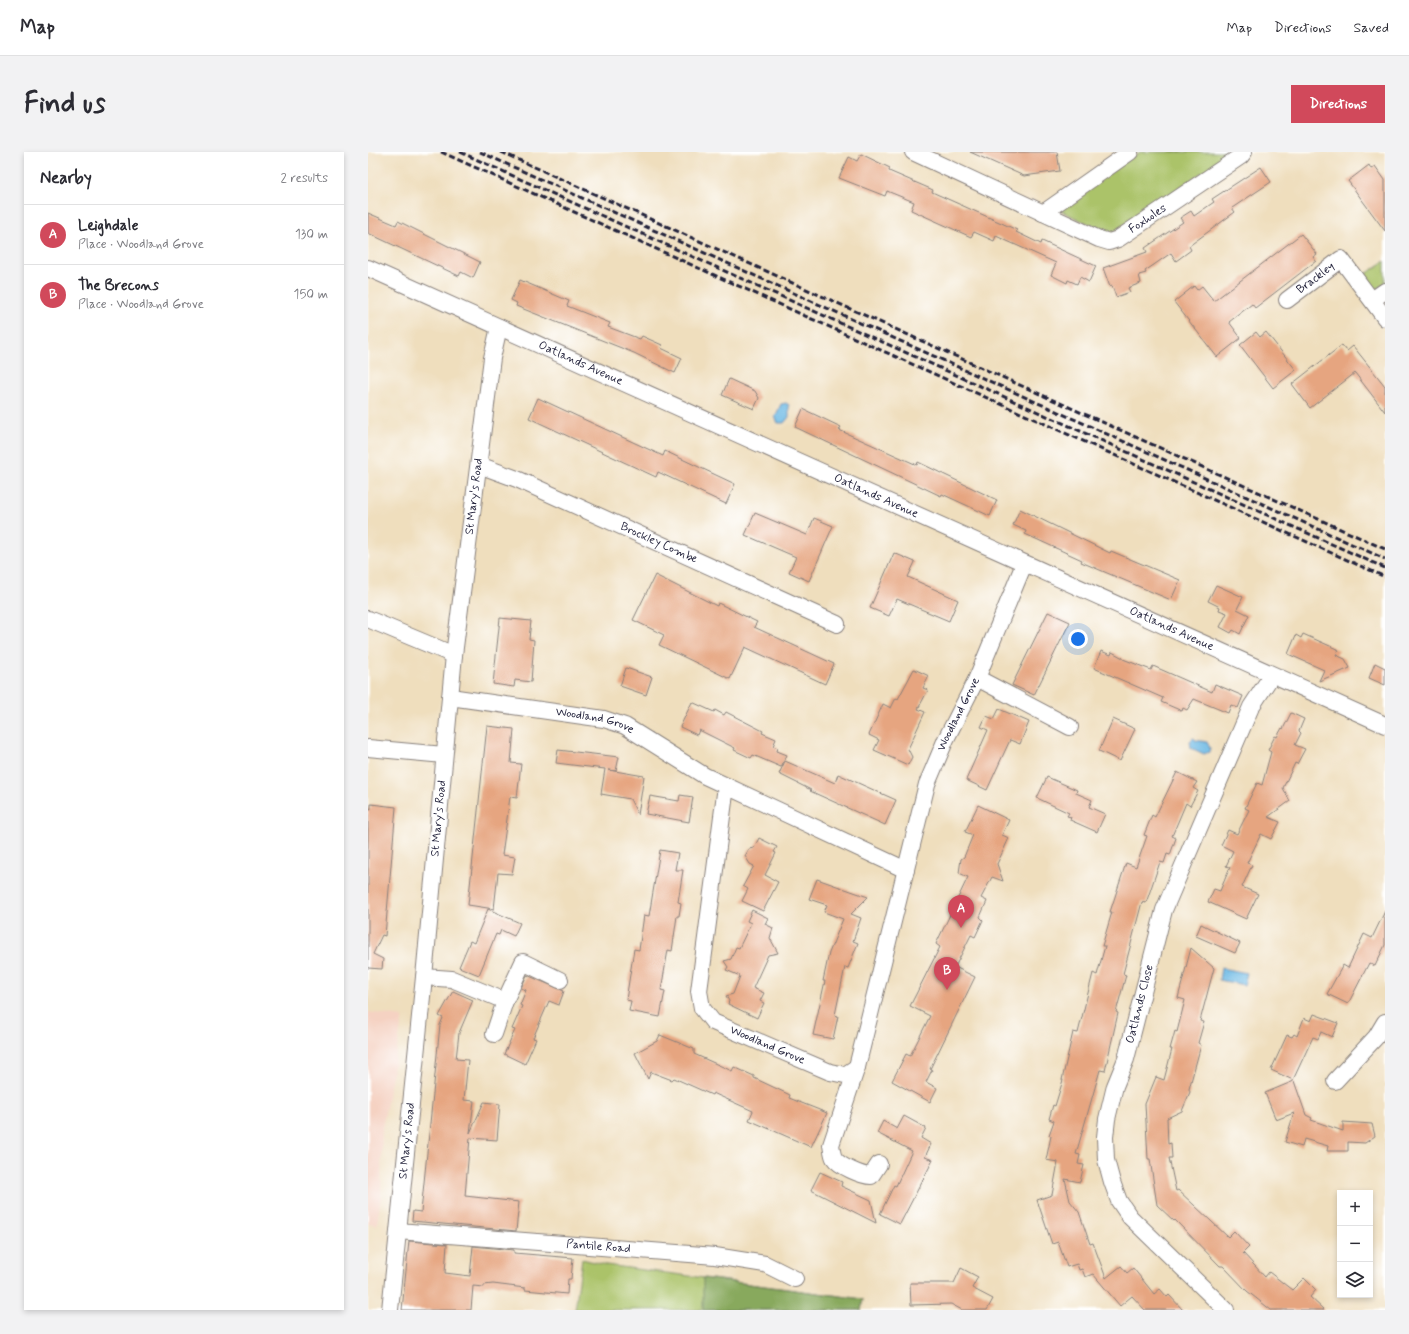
<!DOCTYPE html>
<html lang="en">
<head>
<meta charset="utf-8">
<style>
	:root { --surface:#fff; --page:#f2f2f3; --text:#2b2b33; --muted:#7c7c81; --line:#e1e1e2; --accent:#d1495b }
	body { margin:0; font-family:Mynerve,sans-serif; background:var(--page); color:var(--text) }
	.controls { position:absolute; right:12px; bottom:12px; display:grid; overflow:hidden; border-radius:0px; box-shadow:0 2px 6px #0003 }
	.controls button { width:36px; height:36px; display:grid; place-items:center; padding:0; border:0; border-bottom:1px solid var(--line); background:var(--surface); color:var(--text); font:20px sans-serif }
	.you { position:absolute; left:710px; top:487px; width:14px; height:14px; margin:-10px; border:3px solid #fff; border-radius:50%; background:#1a73e8; box-shadow:0 0 0 6px #1a73e833 }
	.badge { display:grid; place-items:center; width:26px; height:26px; border-radius:50%; background:var(--accent); color:#fff; font-size:13px; font-weight:700 }
	.pin { position:absolute; translate:-50% -33px; filter:drop-shadow(0 1px 2px #0008) }
	.pin::after { content:''; position:absolute; top:21px; width:14px; height:12px; background:inherit; clip-path:polygon(0 0,100% 0,50% 100%) }
	.list { margin:0; padding:0; list-style:none }
	h2 { display:flex; justify-content:space-between; align-items:center; height:52px; margin:0; padding:0 16px; font-size:17px }
	h2 small { font-size:13px; font-weight:400; color:var(--muted) }
	.list li { display:grid; grid-template-columns:26px 1fr auto; gap:12px; align-items:center; box-sizing:border-box; height:60px; padding:0 16px; border-top:1px solid var(--line) }
	.list b { display:block; font-size:15px; white-space:nowrap }
	.list p { margin:0; font-size:13px; white-space:nowrap; color:var(--muted) }
	.list em { font-size:13px; font-style:normal; color:var(--muted) }
	.icon { flex:none; width:22px; height:22px; fill:none; stroke:currentColor; stroke-width:2; stroke-linecap:round; stroke-linejoin:round }
	.map { position:relative; flex:none; width:1017px; height:1158px; overflow:hidden; border-radius:0px }
	header { display:flex; align-items:center; gap:24px; box-sizing:border-box; height:56px; padding:0 20px; background:var(--surface); border-bottom:1px solid var(--line) }
	header strong { font-size:19px }
	nav { display:flex; gap:22px; margin-inline-start:auto; font-size:14px }
	.intro { display:flex; align-items:center; justify-content:space-between; box-sizing:border-box; height:96px; padding:0 24px }
	h1 { margin:0; font-size:28px }
	.button { padding:10px 18px; border-radius:0px; background:var(--accent); color:#fff; font-size:14px; font-weight:700 }
	main { display:flex; gap:24px; padding:0 24px }
	aside { flex:1; background:var(--surface); border-radius:0px; box-shadow:0 2px 6px #0003 }
	.map>svg:first-child { display:block }
</style>
</head>
<body>
<header>
<strong>Map</strong>
<nav><a>Map</a><a>Directions</a><a>Saved</a></nav>
</header>
<div class="intro"><h1>Find us</h1><a class="button">Directions</a></div>
<main>
<aside>
<h2>Nearby<small>2 results</small></h2>
<ul class="list">
<li><span class="badge">A</span><div><b>Leighdale</b><p>Place · Woodland Grove</p></div><em>130 m</em></li>
<li><span class="badge">B</span><div><b>The Brecons</b><p>Place · Woodland Grove</p></div><em>150 m</em></li>
</ul>
</aside>
<div class="map">
<svg width="1017" height="1158" viewBox="0 0 1017 1158">
	<rect width="100%" height="100%" fill="#fff"/>
	<filter id="ink" filterUnits="userSpaceOnUse"><feTurbulence type="fractalNoise" baseFrequency=".025" numOctaves="2"/><feDisplacementMap in="SourceGraphic" scale="8" xChannelSelector="R" yChannelSelector="G"/><feConvolveMatrix kernelMatrix="1 2 1 2 8 2 1 2 1" color-interpolation-filters="sRGB"/></filter>
	<filter id="wash" filterUnits="userSpaceOnUse"><feTurbulence type="fractalNoise" baseFrequency=".012" numOctaves="4" result="noise"/><feDisplacementMap in="SourceGraphic" scale="16" xChannelSelector="R" yChannelSelector="G"/><feGaussianBlur stdDeviation="0.9" result="paint"/><feColorMatrix in="noise" values="0 0 0 0 0 0 0 0 0 0 0 0 0 0 0 0 0 1.4 0 .05"/><feComposite in="paint" operator="in"/></filter>
	<g filter="url(#wash)">
		<rect width="100%" height="100%" fill="#efdebd"/>
		<path fill="#f5d2c2" d="M0,860l35,5 -21,112 -1,67 -4,29 -9,-2z"/>
		<g fill="#abc369" stroke="#667252">
			<path d="M772,0h93l-120,80h-7l-45,-21 1,-6z"/>
			<path d="M1017,109v23l-11,6 -17,-10z"/>
			<path d="M214,1107l24,6 257,34 -2,11h-286z"/>
		</g>
		<path fill="#88a95d" stroke="#55664c" d="M335,1126l160,21 -2,11h-158z"/>
		<g fill="#69b7e3" stroke="#466c8f">
			<path d="M418,251l3,2v12l-5,6h-6l-3,-6 6,-13z"/>
			<path d="M825,586l2,1v1l12,2 3,6 -1,4 -5,2 -13,-6 -1,-7z"/>
			<path d="M853,816l26,5 -3,12 -25,-5z"/>
		</g>
		<g id="blocks">
			<g fill="#e6a580">
				<path d="M602,0h87l3,19 -36,5z"/>
				<path d="M493,2l29,14 -1,3 44,19 -1,2 85,38 -1,2 25,12 1,-3 54,25 -7,16 -9,-5 -3,7 -9,-4 -1,3 -16,-8 5,-12 -60,-27 -2,5 -20,-9 -3,5 -60,-27 3,-8 -27,-11 -2,5 -46,-18 10,-21 8,4z"/>
				<path d="M1001,13l2,4 4,-3 10,14v51l-37,-50z"/>
				<path d="M893,15l10,15 -39,26 3,4 -46,34 2,4 -15,11 -5,-8 -26,18 1,2 -7,2 2,8 -13,5 2,4 -14,5 -4,-11 -2,1 -7,-19 44,-16 -2,-4 38,-26 -3,-4 11,-7 3,5 20,-14 -2,-3z"/>
				<path d="M0,61l28,12 2,-4 82,41 -7,16 -12,-6 -2,4 -91,-43z"/>
				<path d="M933,82l16,20 -4,3 3,4 -61,47 -3,-4 -23,18 12,16 -24,19 -43,-55 20,-16 3,4 5,-4 12,15z"/>
				<path d="M152,128l49,21 -2,5 43,17 -2,4 32,12 2,-3 20,9 -1,3 21,10 -7,15 -41,-20 -118,-47 1,-3 -6,-3z"/>
				<path d="M888,180l4,5 6,-5 30,38 -23,18 -33,-43z"/>
				<path d="M974,193l5,6 6,-5 32,40v26l-30,-39 -45,35 -18,-24z"/>
				<path d="M361,227l26,12 4,7 -5,11 -32,-14z"/>
				<path d="M170,246l125,58 2,-5 70,33 -9,20 -68,-32 -2,5 -127,-59z"/>
				<path d="M435,257l38,18 -2,3 78,35 1,-3 79,38 -7,16 -48,-22 -1,2 -146,-69z"/>
				<path d="M652,357l90,44 1,-2 69,29 -9,20 -90,-38 1,-2 -57,-26 1,-3 -13,-6z"/>
				<path d="M387,361l52,22 7,-17 19,8 -24,55 -20,-9 7,-15 -51,-22z"/>
				<path d="M526,401l21,9 -7,15 50,23 -9,21 -52,-22 -8,17 -19,-8z"/>
				<path d="M287,423l62,31 1,-3 39,19 -3,5 80,37 -9,20 -80,-37 -15,32 -71,-34 5,-10 -31,-15z"/>
				<path d="M848,433l27,12 -6,12 12,6 -9,19 -7,-4 -2,3 -11,-6 7,-14 -8,-3 1,-3 -12,-6z"/>
				<path d="M680,460l22,10 -36,73 -22,-10z"/>
				<path d="M132,466l31,3 -2,18 5,1 -3,42 -16,-2 -1,7 -21,-3z"/>
				<path d="M935,482l36,16 -3,5 9,4 5,9 -31,13 5,-11 -36,-16 8,-19 5,3z"/>
				<path d="M733,499l10,4 1,-3 11,6v1l28,11 2,-4 59,26 3,-8 28,12 -5,12 -7,-3 -3,8 -34,-14 -7,11 -4,-2 -1,3 -21,-9 2,-4 -69,-30z"/>
				<path d="M1007,511l10,5v17l-16,-7z"/>
				<path d="M258,516l26,9 -6,18 -26,-9z"/>
				<path d="M546,517l15,7 -6,12 5,2 -10,19 7,3 -17,37 4,8 -4,8 -34,-15 5,-10 -10,-5 14,-31 8,4 5,-10 2,1z"/>
				<path d="M324,550l22,10 1,-2 9,5 2,-3 37,19 -1,2 14,6 -3,7 5,2 -1,3 10,4 -6,12 -28,-12 -2,3 -17,-8 1,-2 -36,-18 -2,5 -17,-8z"/>
				<path d="M631,557l30,13 -9,22 -10,-4 -23,50 -21,-10 22,-50 -7,-3 5,-11 8,3z"/>
				<path d="M923,561l13,6 -5,12 2,2 -6,12 10,4 -8,15 -2,-1 -12,25 7,13 -22,16 12,5 -9,17 -10,-5 -14,29 5,2 -10,22 16,7 -12,25 -38,-17 6,-13 6,2 10,-24 -4,-1 7,-15 -12,-6 7,-15 9,4 12,-24 -4,-2 12,-25 5,2 9,-33 -3,-2 7,-14 2,1 5,-9 1,1z"/>
				<path d="M745,567l22,10 -15,32 -21,-10z"/>
				<path d="M119,574l27,3 -3,34 10,1 -4,34 -7,-1 -8,58 13,2 -3,17 -14,-1 -4,36 -26,-4z"/>
				<path d="M190,598l61,7 -3,14 -7,-1 35,6 -6,39 -8,-16 -29,-5 4,-25 -49,-6z"/>
				<path d="M417,609l50,22 3,-9 58,26 -11,25 -75,-34 1,-1 -32,-16z"/>
				<path d="M809,620l20,10 -4,6 5,3 -8,15 -4,-3 -14,33 4,2 -6,17 -3,-1 -3,9 -4,-1 -14,41 -4,-1 -19,72 3,1 -10,37 2,1 -13,58 -5,-1 -24,84 4,1 -2,9 6,1 -4,17 -15,-3 5,22 9,11 11,32 3,-1 13,35 15,-12 6,7 6,-5 21,26 6,-5 7,8 2,-2 14,15h-38l-13,-14 -12,10 -27,-32 -8,3 -3,-8 -3,1 -2,-6 -10,3 -9,-25 -6,2 -15,-44 15,-5 6,-33 -12,-2 5,-24 -2,-1 5,-14 -5,-2 4,-14 2,1 8,-26h-1l11,-48 5,1 15,-60 4,2 8,-29h-3l10,-34h-2l16,-49 10,4 11,-31 -3,-1 8,-20 3,2z"/>
				<path d="M679,625l30,13 -1,3 16,7 -3,7 16,7 -8,18 -27,-12 1,-3 -4,-1 2,-3 -32,-15z"/>
				<path d="M312,643l13,2 -4,25 -43,-8 4,-18 29,5z"/>
				<path d="M3,652l25,3 -11,129 -3,-1 -9,19 10,5 -1,10 -14,-1v-160l3,1z"/>
				<path d="M610,653l31,15 -7,15 7,3 -12,26 6,17 -11,-4 -11,21 6,3 -7,16 3,3 -8,17 -4,-2 -16,32 20,10 -45,92 2,1 -6,12 11,6 -7,14 -38,-21 14,-27 4,2 20,-40 -20,-10 30,-59 -4,-3 32,-67 -9,-4 2,-14 3,-2 9,-22 -8,-3z"/>
				<path d="M391,686l18,9 -3,5 2,1 -11,22 13,7 -15,29 -21,-10 6,-12 -5,-3 11,-20 -4,-2 -5,-8 4,-7 5,-1z"/>
				<path d="M292,698l18,3 -3,17h8l-5,32 3,1 -2,13h-2l-5,35 -4,-1 -7,40 4,1 -5,26 -31,-6 2,-10 -5,-1 8,-51 5,1 5,-35 5,1z"/>
				<path d="M449,727l51,18 -17,17 10,4 -8,23 5,2 -10,25 -3,-1 -10,48 3,1 -5,23 -20,-4 12,-54h-2l6,-28 14,-34 -19,-7 3,-7 -18,-6z"/>
				<path d="M120,757l32,14 -6,13 -13,-6 -2,5 -3,-1 -17,41 -20,-8 11,-26 4,2z"/>
				<path d="M384,758l16,8 -3,6 8,4 -3,10 8,15 -10,2 -15,33 11,5 -4,8 4,2 -7,15 -29,-14 1,-3 -3,-5 7,-2 7,-18 -14,-6 2,-3 -4,-6 7,-2 5,-12 3,1 12,-25 -4,-2z"/>
				<path d="M1017,759v34l-10,21 -6,-3 -21,41 -21,-10 16,-29 5,3 16,-34 8,4z"/>
				<path d="M833,772l39,19 -5,10 -39,-17z"/>
				<path d="M823,796l23,20 -14,53 4,1 -6,21 3,2 -12,44 1,3 -8,19 -15,7 1,26 3,-1 1,15h-3l7,33 2,-1 50,47 6,-6 15,16 -6,6 22,24 4,-5 23,18 12,-12 12,12 -6,7 14,13h-53l-24,-19 -24,-25h-3l-45,-46 -1,1 -17,-16 -7,-46h-2l-3,-55 11,-27 8,3 8,-31h-2l5,-18 2,1 8,-32 -7,-2z"/>
				<path d="M159,823l37,16 -5,14 -10,-4 -16,37 3,1 -11,25 -21,-10 11,-24 -3,-1 10,-23 -2,-1 6,-15 -5,-2z"/>
				<path d="M85,839l20,9 -14,33 -3,26 12,1 -4,40 10,1 -4,32 14,-31 16,2 -3,36 -27,-2 -5,58 54,6 -3,29 -104,-10 1,-10 8,1 19,-187 3,-7 -4,-2z"/>
				<path d="M946,862l24,9 -6,14 -11,-5 -3,7 -5,-2 -20,43 -22,-10 16,-35 5,2 2,-3 3,2 7,-18 7,3z"/>
				<path d="M292,883l34,14v5l38,17 2,-4 20,9v2l36,17 -1,3 38,15 -16,34 -62,-27 4,-9 -40,-18 -1,2 -38,-17 -2,2 -21,-8 -3,7 -13,-26 22,-12z"/>
				<path d="M926,929l12,34 6,3 -1,2 32,11v-9l29,2 3,12 -10,7 -17,-1v9h-21l1,-5 -24,-7 -2,8 -17,-5 9,-29 -18,7 -11,-27z"/>
				<path d="M536,964l22,12 -5,10 10,6 -6,13 8,3 -33,64 -20,-10 14,-29 2,1 16,-35 -35,-18 6,-12 14,8z"/>
				<path d="M452,1020l22,10 -1,4 30,14 5,23 -65,-33z"/>
				<path d="M41,1089l38,3 -2,29 25,3 3,-30 41,4v3l12,1 47,4 -2,21h-3l-1,15 -42,-4v-2l-32,-4 -9,1v2l-11,-1 -2,24h-69z"/>
				<path d="M593,1116l17,9 -6,11 21,11 -6,11h-25l-11,-6 -40,1 -1,-22h44z"/>
			</g>
		</g>
	</g>
	<g filter="url(#ink)">
		<use href="#blocks" fill-opacity="0" stroke="#88807c" stroke-width="1"/>
		<g fill="none" stroke-linecap="round" stroke-linejoin="round">
			<defs>
				<g id="minor">
					<path id="s1" d="M545,0l186,87 10,3 9,-3 123,-83 3,-4"/>
					<path d="M675,61l87,-61"/>
					<path id="s2" d="M0,116l1017,457"/>
					<path id="s3" d="M919,148l54,-41 44,59"/>
					<path d="M1004,148l13,-9"/>
					<path id="s4" d="M111,313l38,14 320,145"/>
					<path d="M0,467l86,36"/>
					<path d="M609,526l93,49"/>
					<path id="s5" d="M82,545l154,22 21,7 80,50 201,94"/>
					<path d="M0,596l76,7"/>
					<path id="s6" d="M358,634l-27,205 3,17 11,14 117,50 15,3 12,-8"/>
					<path d="M56,825l28,2 53,22"/>
					<path d="M126,882l11,-33 18,-39 37,18"/>
					<path d="M967,929l41,-44 9,-15"/>
					<path id="s7" d="M511,1012l-8,12c-9,0 -32,-10 -37,-18 -2,-4 -2,-9 -3,-13l26,-78 70,-283 19,-45 31,-61 47,-114"/>
					<path id="s8" d="M30,1079l317,25 50,8 30,15"/>
					<path id="s9" d="M22,1158l34,-333 30,-322 38,-297 7,-31"/>
					<path id="s10" d="M858,1158l-96,-93 -11,-16 -7,-19 -6,-22 -1,-23 2,-18 8,-33 11,-27 38,-149 87,-203 21,-32"/>
				</g>
			</defs>
			<use href="#minor" stroke="#88807c" stroke-width="18"/>
			<use href="#minor" stroke="#fff" stroke-width="16"/>
			<g stroke="#22223b" stroke-width="3" stroke-dasharray="6 3" stroke-linecap="butt">
				<path d="M73,0l944,425"/>
				<path d="M92,0l925,416"/>
				<path d="M112,0l905,407"/>
				<path d="M133,0l884,397"/>
			</g>
		</g>
	</g>
	<g text-anchor="middle" dominant-baseline="central" stroke-width="3.5" stroke-linejoin="round" paint-order="stroke">
		<g font-size="12" fill="#22223b" stroke="#fff">
			<text stroke="none"><textPath href="#s1" startOffset="261">Foxholes</textPath></text>
			<text stroke="none"><textPath href="#s3" startOffset="36">Brackley</textPath></text>
			<text stroke="none"><textPath href="#s2" startOffset="233">Oatlands Avenue</textPath></text>
			<text stroke="none"><textPath href="#s9" startOffset="818">St Mary's Road</textPath></text>
			<text stroke="none"><textPath href="#s2" startOffset="557">Oatlands Avenue</textPath></text>
			<text stroke="none"><textPath href="#s4" startOffset="196">Brockley Combe</textPath></text>
			<text stroke="none"><textPath href="#s2" startOffset="881">Oatlands Avenue</textPath></text>
			<text stroke="none"><textPath href="#s7" startOffset="520">Woodland Grove</textPath></text>
			<text stroke="none"><textPath href="#s5" startOffset="147">Woodland Grove</textPath></text>
			<text stroke="none"><textPath href="#s9" startOffset="494">St Mary's Road</textPath></text>
			<text stroke="none"><textPath href="#s10" startOffset="357">Oatlands Close</textPath></text>
			<text stroke="none"><textPath href="#s6" startOffset="301">Woodland Grove</textPath></text>
			<text stroke="none"><textPath href="#s9" startOffset="170">St Mary's Road</textPath></text>
			<text stroke="none"><textPath href="#s8" startOffset="201">Pantile Road</textPath></text>
		</g>
	</g>
</svg>
<div class="controls">
<button>+</button>
<button>−</button>
<button><svg class="icon" aria-label="layers" viewBox="0 0 24 24"><path d="M12 4l9 5-9 5-9-5zM3 14l9 5 9-5"/></svg></button>
</div>
<div class="you"></div>
<div class="pin badge" style="left:593px;top:776px">A</div>
<div class="pin badge" style="left:579px;top:838px">B</div>
</div>
</main>
</body>
</html>
